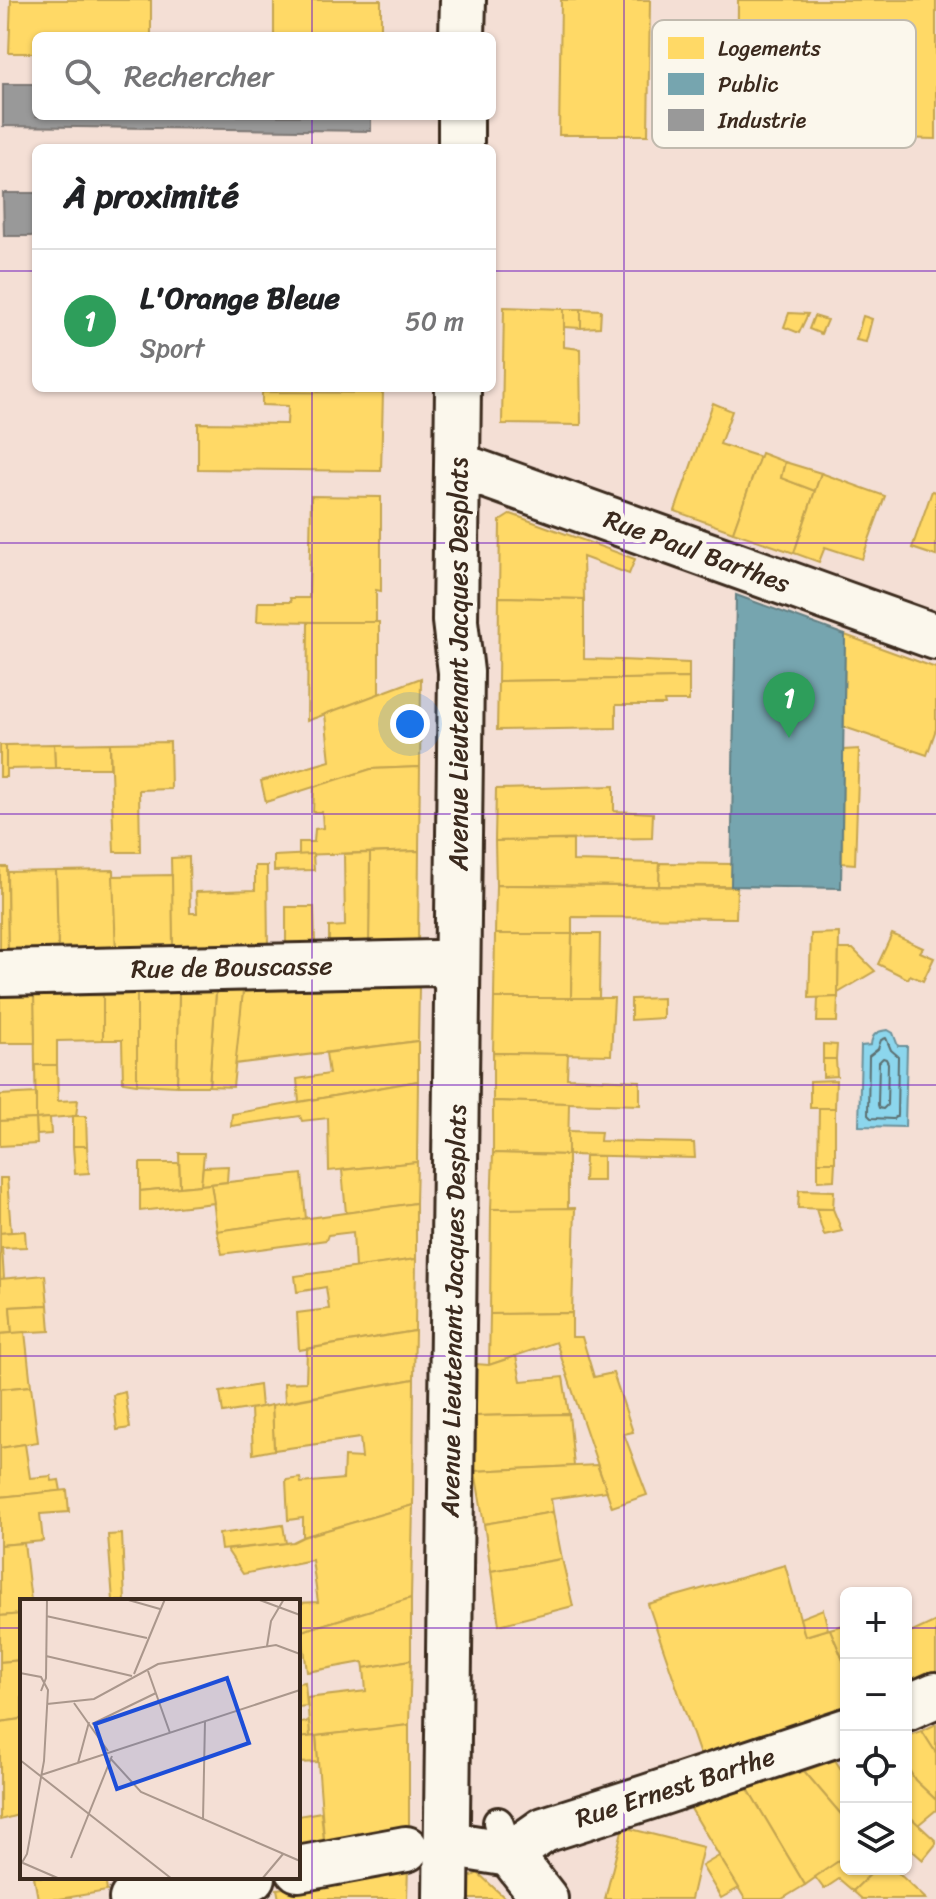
<!DOCTYPE html>
<html lang="fr">
<head>
<meta charset="utf-8">
<style>
	:root { --surface:#fff; --page:#f2f2f2; --text:#202124; --muted:#757577; --line:#e0e0e0; --accent:#1f6fb2 }
	body { margin:0; font-family:Sriracha,sans-serif; background:var(--page); color:var(--text) }
	.controls { position:absolute; right:24px; bottom:24px; display:grid; overflow:hidden; border-radius:12px; box-shadow:0 2px 6px #0004 }
	.controls button { width:72px; height:72px; display:grid; place-items:center; padding:0; border:0; border-bottom:2px solid var(--line); background:var(--surface); color:var(--text); font:40px sans-serif }
	.you { position:absolute; left:410px; top:724px; width:28px; height:28px; margin:-20px; border:6px solid #fff; border-radius:50%; background:#1a73e8; box-shadow:0 0 0 12px #1a73e833 }
	.badge { display:grid; place-items:center; width:52px; height:52px; border-radius:50%; background:var(--accent); color:#fff; font-size:26px; font-weight:700 }
	.pin { position:absolute; translate:-50% -66px; filter:drop-shadow(0 2px 4px #0008) }
	.pin::after { content:''; position:absolute; top:42px; width:28px; height:24px; background:inherit; clip-path:polygon(0 0,100% 0,50% 100%) }
	.list { margin:0; padding:0; list-style:none }
	h2 { display:flex; justify-content:space-between; align-items:center; height:104px; margin:0; padding:0 32px; font-size:34px }
	h2 small { font-size:26px; font-weight:400; color:var(--muted) }
	.list li { display:grid; grid-template-columns:52px 1fr auto; gap:24px; align-items:center; box-sizing:border-box; height:144px; padding:0 32px; border-top:2px solid var(--line) }
	.list b { display:block; font-size:30px; white-space:nowrap }
	.list p { margin:0; font-size:26px; white-space:nowrap; color:var(--muted) }
	.list em { font-size:26px; font-style:normal; color:var(--muted) }
	.icon { flex:none; width:44px; height:44px; fill:none; stroke:currentColor; stroke-width:2; stroke-linecap:round; stroke-linejoin:round }
	.map { position:relative; flex:none; width:936px; height:1899px; overflow:hidden }
	.search { position:absolute; background:var(--surface); box-shadow:0 2px 6px #0004; left:32px; top:32px; width:464px; height:88px; display:flex; align-items:center; gap:20px; box-sizing:border-box; padding:0 28px; border-radius:12px; color:var(--muted); font-size:30px }
	.panel { position:absolute; background:var(--surface); box-shadow:0 2px 6px #0004; left:32px; top:144px; width:464px; height:248px; border-radius:12px }
	.map>svg:first-child { display:block }
</style>
</head>
<body>
<div class="map">
<svg width="936" height="1899" viewBox="0 0 936 1899">
	<rect width="100%" height="100%" fill="#f4dfd5"/>
	<filter id="ink" filterUnits="userSpaceOnUse"><feTurbulence type="fractalNoise" baseFrequency=".0125" numOctaves="2"/><feDisplacementMap in="SourceGraphic" scale="16" xChannelSelector="R" yChannelSelector="G"/><feConvolveMatrix kernelMatrix="1 2 1 2 8 2 1 2 1" color-interpolation-filters="sRGB"/></filter>
	<g filter="url(#ink)">
		<path fill="#8cd6ed" stroke="#6c919a" stroke-width="2" d="M888,1030l5,3 5,13h9l-2,81 -46,-1 2,-80 10,-1c1,-12 7,-14 17,-15z"/>
		<g fill="#ffd966" stroke="#c4a450" stroke-width="2">
			<path d="M11,0h140v36h-115v17h-27z"/>
			<rect x="274" y="0" width="107" height="36"/>
			<path d="M561,0h89l-2,135h-89z"/>
			<path d="M738,0h198v139l-199,-4z"/>
			<path d="M504,307l60,2v38l16,2 1,76 -79,-1z"/>
			<path d="M564,309h17v19l-17,-1z"/>
			<path d="M581,309l20,1 -1,17 -19,1z"/>
			<path d="M789,313l19,1 -9,19 -15,-6z"/>
			<path d="M814,316l13,4 -6,14 -12,-5z"/>
			<path d="M863,316l9,3 -6,23 -10,-2z"/>
			<path d="M274,388h45v5l-45,-1z"/>
			<path d="M262,392l121,1 -2,78 -183,-2v-46l89,1 1,-18 -26,-1z"/>
			<path d="M713,403l19,8 -12,33 40,13 -27,75 -58,-21z"/>
			<path d="M761,453l24,9 -4,16 34,13 -21,62 -61,-21z"/>
			<path d="M785,462l36,11 -6,18 -34,-13z"/>
			<path d="M821,473l64,23 -23,63 -37,-12 -6,15 -25,-9z"/>
			<path d="M932,491l4,1v64l-24,-8z"/>
			<path d="M311,496l70,1v94l-5,-1v33l-119,-2 1,-19h33l-1,-4h19z"/>
			<path d="M511,514l124,45 -6,15 -46,-17 1,42 -85,-2 1,-76z"/>
			<path d="M499,597l85,2v60l37,1v19l-123,2z"/>
			<path d="M308,622h71v72l-72,27z"/>
			<path d="M845,635l91,33v61l-9,26 -83,-28z"/>
			<path d="M621,660l68,3v15l-68,1z"/>
			<path d="M421,678l-1,89 -49,2 -105,33 -5,-21 69,-20 -5,-47z"/>
			<path d="M689,678v23h-25l1,4h-49v23l-119,2 1,-49z"/>
			<path d="M170,742l1,47 -32,1 1,62h-26l-4,-109z"/>
			<path d="M110,743v25h-55l-1,-24z"/>
			<path d="M54,744l1,24 -49,1v-24z"/>
			<rect x="0" y="745" width="6" height="32"/>
			<path d="M859,749l-4,115 -13,-1 1,-113z"/>
			<path d="M420,767l-1,84 -120,4v-13h15l1,-13 8,-1 -1,-16h-9l1,-25 57,-18z"/>
			<path d="M614,786v25l39,2 -1,25 -157,3 1,-52z"/>
			<path d="M573,840v21l87,2 -1,23 -163,-1 -1,-44z"/>
			<path d="M419,851l-1,94 -49,-1 1,-91z"/>
			<path d="M370,853l-1,91 -40,1v-18l16,-1 -1,-72z"/>
			<path d="M313,854l1,16 -40,1v-15z"/>
			<path d="M189,857l1,56h7l-1,-21 59,-2v-24h12l1,81 -95,1 -2,-90z"/>
			<path d="M660,863l72,1 -1,22h-72z"/>
			<path d="M0,867h7l1,85h-8z"/>
			<path d="M114,870l2,80 -58,2 -2,-81z"/>
			<path d="M56,871l2,81h-50l-1,-80z"/>
			<path d="M172,875l1,73 -57,2 -3,-74z"/>
			<path d="M496,885l241,2 -1,31 -164,-1v17h-77z"/>
			<path d="M286,907h28l1,38 -29,1z"/>
			<path d="M839,933l-1,64 -29,1 2,-64z"/>
			<path d="M495,934h77l-1,64h-77z"/>
			<path d="M572,934h28l-1,64h-28z"/>
			<path d="M892,934l31,14 -3,4 14,6 -11,23 -13,-6 -2,4 -30,-15z"/>
			<path d="M839,949h14l22,22 -37,22z"/>
			<path d="M419,987l-1,54 -184,23 9,-73z"/>
			<path d="M243,991l-10,96 -24,-1 7,-94z"/>
			<path d="M216,992l-7,94h-32l2,-93z"/>
			<path d="M179,993l-2,93 -40,-2v-90z"/>
			<path d="M137,994v90l-14,-2 -1,-42h-19v-45z"/>
			<path d="M103,995v45l-46,1v24h-22l-1,-69z"/>
			<path d="M34,996l1,47h-35v-46z"/>
			<path d="M838,997l-1,25h-20l1,-24z"/>
			<path d="M494,998h120l-3,57 -118,-2z"/>
			<path d="M663,998v20l-32,2v-21z"/>
			<path d="M418,1041v40l-119,21 -2,-23 32,-5 -3,-21z"/>
			<path d="M823,1044l14,1 -1,14h-13z"/>
			<path d="M493,1053l75,1 -1,24 73,3v24l-147,-4z"/>
			<path d="M823,1059h13l1,17 -14,1z"/>
			<path d="M35,1065h22l1,36 20,-1 -2,16 -40,3z"/>
			<path d="M836,1080l-1,28h-25v-27z"/>
			<path d="M418,1081l-1,81 -88,9 -1,-53 -26,3 -2,-5 -69,10 1,-12z"/>
			<path d="M36,1093v26l-36,2v-26z"/>
			<path d="M493,1101l76,2 -1,52 -75,-2z"/>
			<path d="M819,1108h16v54h-17z"/>
			<path d="M73,1116h13l1,30h-14z"/>
			<path d="M50,1118l1,16 -14,1 -1,-16z"/>
			<path d="M36,1119l1,25 -37,2v-25z"/>
			<path d="M568,1131l33,1 -1,9 94,2 1,15 -127,-3z"/>
			<path d="M73,1146h14l2,27 -14,1z"/>
			<path d="M179,1153h25l-3,32 -21,2z"/>
			<path d="M493,1153l75,2v54h-77z"/>
			<path d="M585,1156h18v25h-19z"/>
			<path d="M417,1162l-1,41 -70,10 -4,-43z"/>
			<path d="M818,1162h17l-1,18 -16,1z"/>
			<path d="M140,1163h39l1,24 -40,4z"/>
			<path d="M228,1166l-1,16 -26,3 2,-18z"/>
			<path d="M302,1174l4,45 -89,12 -6,-47z"/>
			<path d="M0,1178h7l4,54 -11,1z"/>
			<path d="M211,1184l3,19 -74,8v-20z"/>
			<path d="M799,1190l35,1 -1,18 -35,-1z"/>
			<path d="M416,1203v56l-61,9 -2,-36 -25,3 -2,5 -104,14 -5,-23z"/>
			<path d="M575,1208l-3,105 -82,1 1,-105z"/>
			<path d="M816,1209h17l9,22 -18,4z"/>
			<path d="M25,1231l1,16 -24,1 2,31h-4v-46z"/>
			<path d="M416,1259l-1,72 -116,19 -2,-37 32,-4 -3,-22 -29,5 -2,-16z"/>
			<path d="M45,1275l3,30 -38,2 2,26 -12,1v-55z"/>
			<path d="M48,1305l2,26 -38,2 -2,-26z"/>
			<path d="M572,1313v24h10l12,40 19,-4 20,59 -9,2 23,61 -35,12 -56,-165 -67,23 1,-51z"/>
			<path d="M415,1331l-1,48 -129,23 -1,-19 22,-1 1,-33z"/>
			<path d="M25,1332l6,54 -31,3v-55z"/>
			<path d="M516,1356l5,25 42,-4 6,37 -93,2v-52l13,1z"/>
			<path d="M414,1379l-1,126 -110,32v-19l-15,2 -2,-40 14,-2 1,5 42,-4 1,-22 18,1 -2,-20 -86,12 -2,-45z"/>
			<path d="M259,1385l2,22 -38,6 -3,-21z"/>
			<path d="M31,1386l7,56 -38,6v-59z"/>
			<path d="M125,1392l5,36 -13,2 -4,-35z"/>
			<path d="M272,1405l2,45 -21,4 -2,-45z"/>
			<path d="M569,1414l5,52 -99,5 1,-55z"/>
			<path d="M25,1444l5,34 21,-2 1,5 7,-1 2,11 -61,6v-49z"/>
			<path d="M597,1465l10,26 -56,8 2,13 -69,12 -9,-53z"/>
			<path d="M67,1490l2,22 -29,2 3,27 -43,4v-48z"/>
			<path d="M413,1505l-2,93 -109,33 -4,1v-29l20,-1 -6,-42 -69,14 -16,-24 66,-8 10,-5z"/>
			<path d="M553,1512l9,47 -71,12 -7,-47z"/>
			<path d="M283,1525l3,18 -65,7 -2,-16z"/>
			<path d="M122,1534l3,67h-12l-5,-66z"/>
			<path d="M24,1543l7,58h-9v13l-22,2v-71z"/>
			<path d="M562,1559l11,47 -74,19 -8,-54z"/>
			<path d="M785,1565l20,71 25,-7 16,38v41l-146,47 -52,-151z"/>
			<path d="M411,1598v62l-47,8 -1,-6 -56,10 -5,-41z"/>
			<path d="M823,1609l5,20 -23,7 -5,-18z"/>
			<path d="M22,1614v46l-22,2v-46z"/>
			<path d="M936,1621v51l-30,14v-51z"/>
			<path d="M846,1624v43l-16,-38z"/>
			<path d="M22,1660v59l-22,3v-60z"/>
			<path d="M411,1660l-2,65 -99,12 -3,-39 59,-7 -2,-23z"/>
			<path d="M305,1682l2,24 -9,1v-24z"/>
			<path d="M22,1719v95l-22,6v-98z"/>
			<path d="M309,1722l1,15 -12,1v-15z"/>
			<path d="M936,1724v29l-14,-22z"/>
			<path d="M409,1725v111l-84,15 -9,-115z"/>
			<path d="M922,1731l14,22v47l-21,-20 -9,-15v-29z"/>
			<path d="M316,1736l2,26 -20,1v-25z"/>
			<path d="M835,1760l11,17v43l-42,-49z"/>
			<path d="M906,1765l9,15 21,20v10l-18,15 -12,-12z"/>
			<path d="M804,1771l42,49v36l-41,29 -57,-96z"/>
			<path d="M748,1789l57,96 -23,14h-37l-55,-92z"/>
			<path d="M321,1812l4,39 -27,5v-40z"/>
			<path d="M906,1813l30,28v3l-13,16 -17,-15z"/>
			<path d="M623,1827l80,20 -12,52h-86z"/>
			<path d="M719,1856l20,32 -18,10 -19,-32z"/>
			<path d="M846,1856v13h30l-23,22 -14,-12 -15,10 -9,-12z"/>
			<path d="M408,1867l-1,32h-128l-2,-10z"/>
			<path d="M876,1869h18l32,30h-64l-9,-8z"/>
			<path d="M478,1873l28,26h-40v-20z"/>
			<path d="M34,1877h71l2,14 -48,8h-21z"/>
		</g>
		<path fill="#76a5af" stroke="#648084" stroke-width="2" d="M736,595l109,40 -4,253 -110,-2z"/>
		<g fill="#999" stroke="#7d7874" stroke-width="2">
			<path d="M3,84h33v32h335v15l-368,-5z"/>
			<path d="M3,193h33v43h-32z"/>
		</g>
		<g fill="none" stroke-linecap="round" stroke-linejoin="round">
			<g stroke="#5b6f71" stroke-width="2">
				<path d="M886,1038l5,12 7,6 -1,60 -4,3 -22,-1 -3,-3 1,-59 9,-7 3,-9z"/>
				<path d="M883,1058l3,1 2,4 -1,42 -4,4 -4,-1 -1,-3 1,-43z"/>
			</g>
			<defs>
				<path id="lane" d="M498,1822l12,32"/>
				<g id="street">
					<path d="M457,470l17,1 462,166"/>
					<path d="M0,973l435,-10 13,5 9,13"/>
					<path d="M906,1708l30,-13"/>
					<path d="M466,1847l44,7"/>
					<path d="M510,1854l34,-24 104,-33 198,-66"/>
					<path d="M510,1854l35,45"/>
					<path d="M298,1869l108,-20"/>
					<path d="M132,1899l121,-22"/>
				</g>
				<g id="secondary">
					<path d="M462,36l1,-36"/>
					<path d="M461,148v-32"/>
					<path d="M446,1899l15,-1227 -6,-51 3,-233"/>
				</g>
			</defs>
			<use href="#lane" stroke="#3b2a1e" stroke-width="34"/>
			<use href="#street" stroke="#3b2a1e" stroke-width="50"/>
			<use href="#secondary" stroke="#3b2a1e" stroke-width="50"/>
			<use href="#lane" stroke="#fbf7ec" stroke-width="28"/>
			<use href="#street" stroke="#fbf7ec" stroke-width="44"/>
			<use href="#secondary" stroke="#fbf7ec" stroke-width="44"/>
		</g>
	</g>
	<path fill="none" stroke="#7b2cbf" stroke-width="2" stroke-opacity="0.55" d="M312,0v36M624,0v1899M312,116v32M0,271h36M492,271h444M312,388v1511M0,543h936M0,814h936M0,1085h936M0,1356h936M0,1628h22M298,1628h548M906,1628h30"/>
	<g text-anchor="middle" dominant-baseline="central" stroke-width="8" stroke-linejoin="round" paint-order="stroke">
		<g font-size="26" fill="#3b2a1e" stroke="#fbf7ec">
			<text transform="translate(697 551) rotate(20)">Rue Paul Barthes</text>
			<text transform="translate(458 664) rotate(-90)">Avenue Lieutenant Jacques Desplats</text>
			<text transform="translate(232 967) rotate(-1)">Rue de Bouscasse</text>
			<text transform="translate(453 1311) rotate(-89)">Avenue Lieutenant Jacques Desplats</text>
			<text transform="translate(675 1787) rotate(-18)">Rue Ernest Barthe</text>
		</g>
	</g>
	<g transform="translate(20 1599)">
		<rect width="280" height="280" fill="#f4dfd5"/>
		<path fill="none" stroke="#aa978c" stroke-width="2" d="M105,0l35,10M237,0l43,16M26,17l101,22M247,47l4,-25 13,-22M26,57l86,20M128,72l22,62M0,74l21,4 7,13 -4,71 -17,93 -7,12M114,75l31,-75M21,92l5,-13 1,-79M54,104l34,48M27,105l47,-5 64,-35 118,-19 24,9M0,113v28M72,125l64,-31M90,159l31,34 159,69M0,161l152,119M58,164l11,-41M21,176l259,-85M183,221l2,-99M51,259l41,-102M3,264l37,16M242,280l21,-25"/>
		<path fill="#1d4ed8" fill-opacity="0.15" stroke="#1d4ed8" stroke-width="4" d="M207,79l22,65 -132,46 -22,-65z"/>
		<rect width="280" height="280" fill="none" stroke="#3b2a1e" stroke-width="4"/>
	</g>
	<rect x="652" y="20" width="264" height="128" rx="12" fill="#fbf7ec" stroke="#c1baae" stroke-width="2"/>
	<rect x="668" y="37" width="36" height="22" fill="#ffd966"/>
	<rect x="668" y="73" width="36" height="22" fill="#76a5af"/>
	<rect x="668" y="109" width="36" height="22" fill="#999"/>
	<g font-size="22" fill="#3b2a1e">
		<text x="718" y="56">Logements</text>
		<text x="718" y="92">Public</text>
		<text x="718" y="128">Industrie</text>
	</g>
</svg>
<div class="controls">
<button>+</button>
<button>−</button>
<button><svg class="icon" aria-label="locate" viewBox="0 0 24 24"><circle cx="12" cy="12" r="6"/><path d="M12 2v4M12 18v4M2 12h4M18 12h4"/></svg></button>
<button><svg class="icon" aria-label="layers" viewBox="0 0 24 24"><path d="M12 4l9 5-9 5-9-5zM3 14l9 5 9-5"/></svg></button>
</div>
<div class="you"></div>
<div class="pin badge" style="left:789px;top:738px;background:#2e9e5b">1</div>
<div class="search"><svg class="icon" aria-label="search" viewBox="0 0 24 24"><circle cx="10" cy="10" r="6"/><path d="M15 15l6 6"/></svg>Rechercher</div>
<section class="panel">
<h2>À proximité<small></small></h2>
<ul class="list">
<li><span class="badge" style="background:#2e9e5b">1</span><div><b>L'Orange Bleue</b><p>Sport</p></div><em>50 m</em></li>
</ul>
</section>
</div>
</body>
</html>
